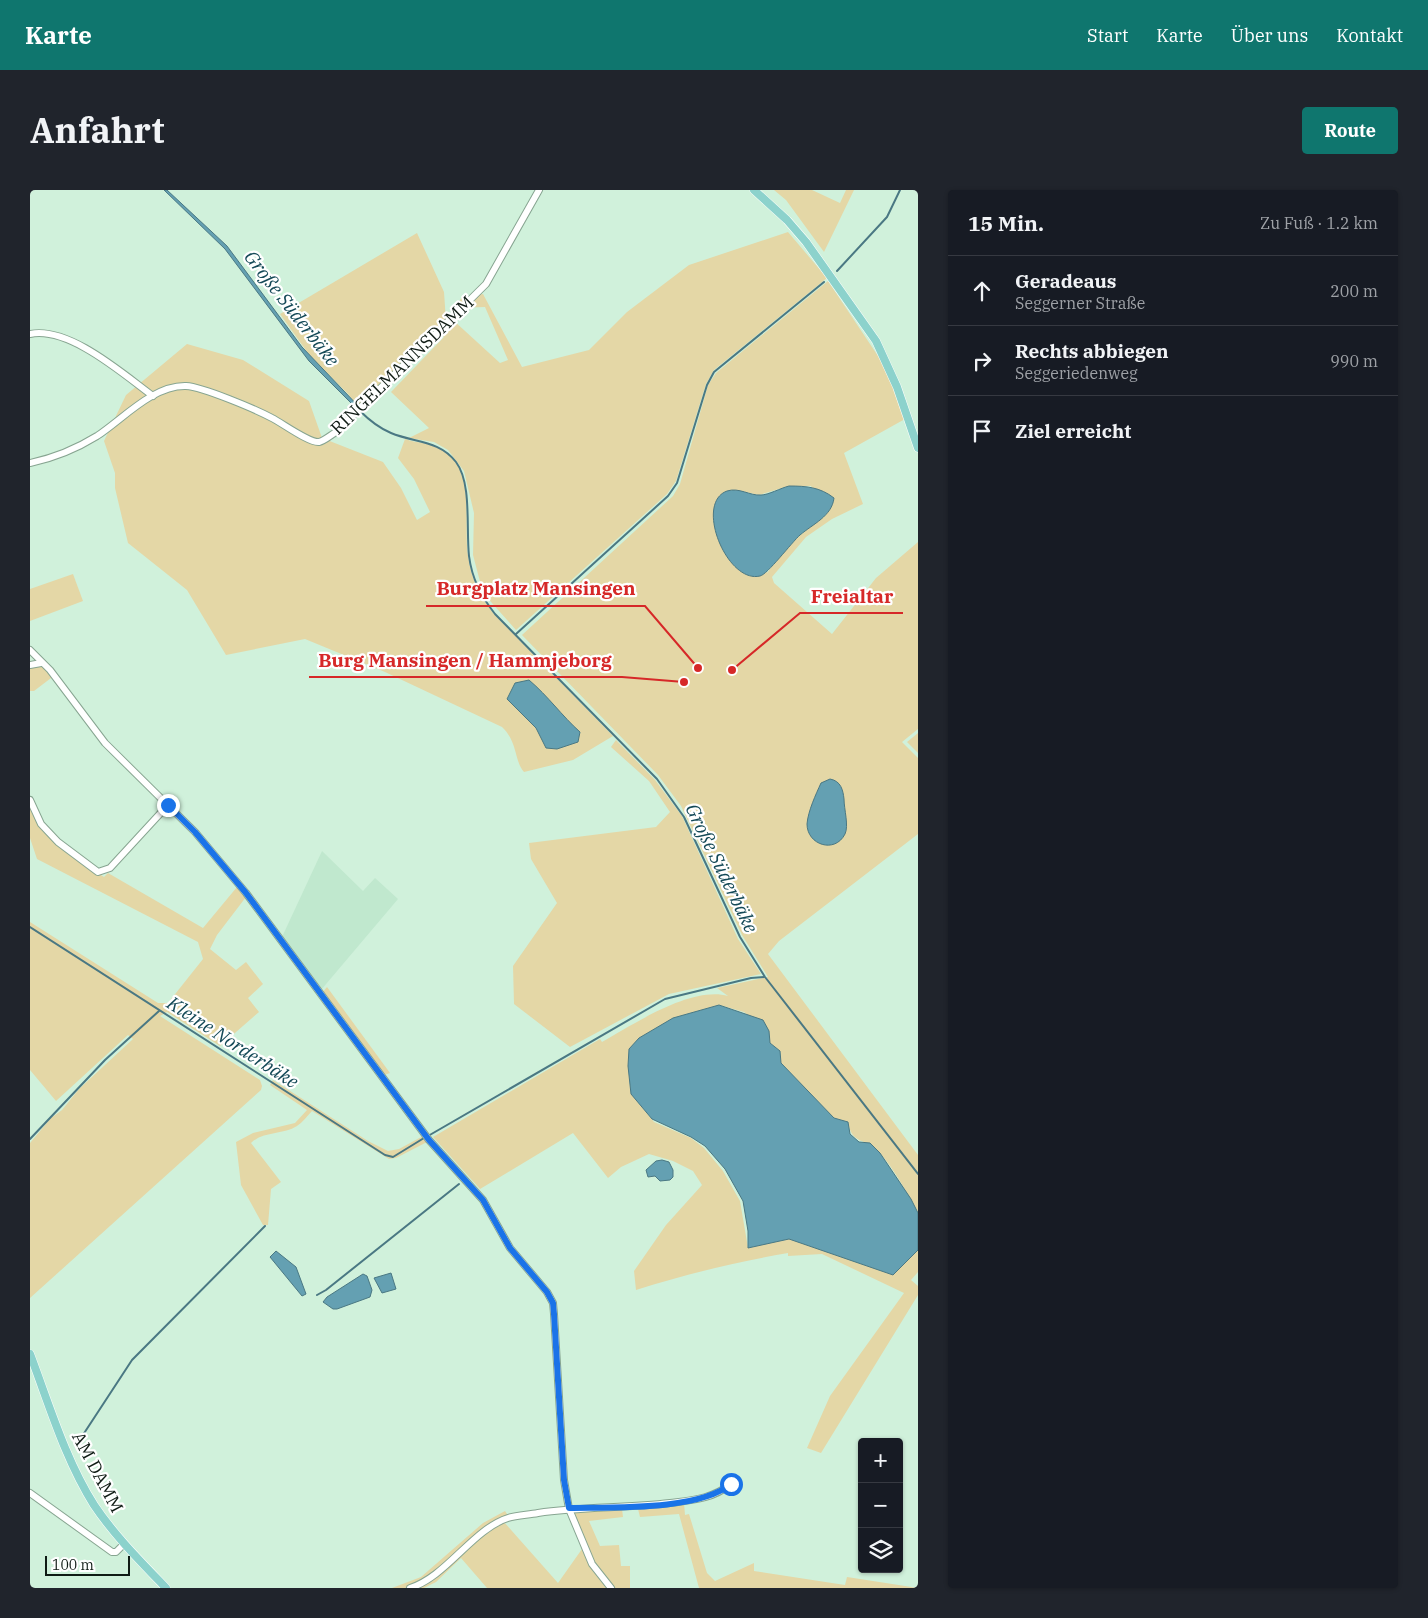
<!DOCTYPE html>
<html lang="de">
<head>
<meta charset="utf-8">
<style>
	:root { --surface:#171b24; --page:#20242c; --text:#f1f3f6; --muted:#9ea1a6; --line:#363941; --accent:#0f766e }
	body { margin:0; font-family:"IBM Plex Serif",serif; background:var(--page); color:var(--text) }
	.controls { position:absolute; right:15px; bottom:15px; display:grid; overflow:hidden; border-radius:5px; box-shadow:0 1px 4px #0004 }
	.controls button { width:45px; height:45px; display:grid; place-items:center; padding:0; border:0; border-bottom:1px solid var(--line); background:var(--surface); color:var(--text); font:25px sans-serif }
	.scale { position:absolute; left:15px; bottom:12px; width:85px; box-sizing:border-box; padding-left:5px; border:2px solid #0f1b14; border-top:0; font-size:14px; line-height:18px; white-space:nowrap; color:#0f1b14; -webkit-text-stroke:4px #fff; paint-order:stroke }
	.stop { position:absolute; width:15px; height:15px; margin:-11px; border:4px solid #1a73e8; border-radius:50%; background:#fff }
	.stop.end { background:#1a73e8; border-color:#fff; box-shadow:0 1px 5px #0008 }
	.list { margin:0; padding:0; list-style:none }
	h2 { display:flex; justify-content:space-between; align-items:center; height:65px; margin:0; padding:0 20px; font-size:21px }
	h2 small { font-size:16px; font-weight:400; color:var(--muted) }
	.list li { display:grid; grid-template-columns:32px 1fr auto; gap:15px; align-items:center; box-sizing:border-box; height:70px; padding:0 20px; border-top:1px solid var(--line) }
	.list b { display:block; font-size:19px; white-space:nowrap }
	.list p { margin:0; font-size:16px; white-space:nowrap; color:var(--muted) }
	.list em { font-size:16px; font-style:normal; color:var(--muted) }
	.icon { flex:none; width:28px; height:28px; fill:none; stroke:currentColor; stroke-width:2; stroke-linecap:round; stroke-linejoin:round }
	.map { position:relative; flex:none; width:888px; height:1398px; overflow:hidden; border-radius:5px }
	header { display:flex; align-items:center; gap:30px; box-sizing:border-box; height:70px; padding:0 25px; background:var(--accent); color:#fff }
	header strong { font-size:24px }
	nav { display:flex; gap:28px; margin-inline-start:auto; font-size:18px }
	.intro { display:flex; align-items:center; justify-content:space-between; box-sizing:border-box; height:120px; padding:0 30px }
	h1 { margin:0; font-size:35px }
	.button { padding:12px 22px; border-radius:5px; background:var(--accent); color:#fff; font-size:18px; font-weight:700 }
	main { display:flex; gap:30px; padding:0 30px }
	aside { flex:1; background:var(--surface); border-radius:5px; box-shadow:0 1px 4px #0004 }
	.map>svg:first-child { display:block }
</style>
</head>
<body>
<header>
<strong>Karte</strong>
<nav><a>Start</a><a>Karte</a><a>Über uns</a><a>Kontakt</a></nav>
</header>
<div class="intro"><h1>Anfahrt</h1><a class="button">Route</a></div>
<main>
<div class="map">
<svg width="888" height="1398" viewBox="0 0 888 1398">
	<rect width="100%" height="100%" fill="#d0f1db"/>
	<path fill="#c0e8ce" d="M292,661l41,40 12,-13 23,21 -77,91 -39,-53z"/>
	<g fill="#e4d7a6" fill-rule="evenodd">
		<path d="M744,0h38l28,13 6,-13h8l-30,62 -38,-52z"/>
		<path d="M758,42l39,46 -113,92 -8,14 -30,97 -9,13 -151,136 -33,-37 -10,-38 1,-42 -10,-42 -16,-21 -14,-8 -25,-4 20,-10 -38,-36 53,-55 -4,-5 13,-12 47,43 8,-3 -23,-53 -30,1 7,-11 21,-3 39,73 67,-17 38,-38 62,-47z"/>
		<path d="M387,43l27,59 2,29 -87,88 -11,-15 -38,-38 -30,-42z"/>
		<path d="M798,91l58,87 19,51 -61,34 19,51 -31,15 -26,18 -34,40 2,6 58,51 44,-56 42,-36v187l-16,13 16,16v76l-139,107 -11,13 150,201v58c-11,-20 -23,-43 -39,-61 -13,-15 -27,-6 -31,-30l-14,-4 -53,-55 -1,-12 -10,-8 -1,-12 -25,-19 -25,-7 -46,13 -34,20 -10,11 -1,17 3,28 23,28 37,16 13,10 19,23 17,30 8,47 41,-9 104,36 25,-25v22l-7,8 7,6v9l-97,158 -14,-5 23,-52 74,-103 -82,-39 -34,2v-3c-51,9 -102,21 -152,37l-2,-19 32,-46 36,-40 -9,-14 -20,-10 -24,-7 -28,13 -13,11 -35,-45 -93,56 -47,-52 167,-98 2,3c32,-18 89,-56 126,-46l-11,-8 51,-11 -26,-42 -61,-129 -23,-31 -136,-140 151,-139 7,-12 28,-99 8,-12zM759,296h22l15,29c-24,16 -42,35 -59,58l-31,-83 23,5z"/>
		<path d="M157,154l56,16 66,41 13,37 61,24 18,26 16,32 13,-8 -16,-33 -16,-21 7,-19c13,5 27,3 40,12 31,22 18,72 23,105 3,23 12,40 26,58l119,122 -40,24 -49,12c-10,-11 -6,-30 -22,-45l-117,-55 -80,-33 -79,16 -39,-65 -59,-47 -13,-55v-15l-11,-32 22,-46z"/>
		<path d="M43,384l10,27 -53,20v-32z"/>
		<path d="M11,473l14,12 -21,16h-4v-27z"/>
		<path d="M888,543v20l-11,-11z"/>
		<path d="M586,550l39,40 27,36 56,123 23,35 -92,20 -99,53 -56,-43 -1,-38 44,-63 -26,-44 -2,-16 127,-16 14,-15 -21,-31 -38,-34z"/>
		<path d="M0,617l41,48 33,22 4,-4 95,55 34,-41 9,10 -29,38 -7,14 26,21 10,-8 17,22 -15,14 11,14 -39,34 -53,-34 -7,4 100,64 2,6 -1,4 -231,208v-155l21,-25 11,-8 17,-21 54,-50 -5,-4 -72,66 -26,-31v-148l128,81h10l35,-44 -5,-17 -161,-83 -7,-21z"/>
		<path d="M297,797l63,86 -6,2 -62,-82z"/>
		<path d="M243,890l95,61 20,10 11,-2 24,-13 4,6 -31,16 -7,1 -77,-48c-5,5 -9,11 -15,15 -14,9 -34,5 -46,17l30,39 -10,7 -3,36h-5l-22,-40 -5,-43 17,-9 42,-10 12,-13 -37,-25z"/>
		<path d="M654,1313l1,12 4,-1 18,59 8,8 39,-18v8l91,14 2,-8 71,11h-219l-20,-74 -39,3 -2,-8z"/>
		<path d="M592,1319l1,8 -34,4 11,25 19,-1 2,21h9v22h-20l-17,-27 -21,-50z"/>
		<path d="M475,1321l6,9 -7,2 54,61 24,-34 27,39h-122l-26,-30 -25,24 -12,6h-32l29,-11 62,-54z"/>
	</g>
	<g fill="#64a0b2" stroke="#4a7883">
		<path d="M134,0h3l60,56 75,101 61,64 -2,2 -52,-52 -84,-112z"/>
		<path d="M759,296c17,0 31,1 45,12 -2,18 -21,26 -34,37 -8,7 -33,40 -40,41 -33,8 -66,-73 -33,-85 12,-4 23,5 34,4 7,0 20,-7 28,-9z"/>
		<path d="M499,490c19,16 33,36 51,52l-2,10 -21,7 -11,-1 -10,-20 -29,-29 8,-16z"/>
		<path d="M800,589c11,2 13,11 14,20 0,10 5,27 1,35 -10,20 -38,11 -38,-10 1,-13 9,-30 14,-41z"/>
		<path d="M689,815l44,15 6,11 1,12 10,8 1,12 53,55 14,4 2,12 9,8 11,1 10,10 31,46 7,14v37l-25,25 -104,-36 -41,9v-17l-5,-30 -18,-32 -20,-23 -14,-9 -39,-18 -21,-25 -3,-28 1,-17 10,-11 34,-20z"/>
		<path d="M632,970l7,2 4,8v7l-3,3 -10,1 -5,-5 -7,1 -2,-7 10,-9z"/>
		<path d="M246,1061l20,16 10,27 -4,2 -32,-39z"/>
		<path d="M361,1083l5,16 -14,4 -8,-15z"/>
		<path d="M333,1084l4,2 5,14 -2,7 -33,12h-4l-10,-7 4,-5z"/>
	</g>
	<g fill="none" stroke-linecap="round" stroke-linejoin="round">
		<g stroke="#4a7883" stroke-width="2">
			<path d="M807,81l50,-54 13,-27"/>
			<path d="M330,221c9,9 19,17 31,22 24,10 48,7 65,29 16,21 10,67 13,94 3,23 12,40 26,58l162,165 27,38 56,120 25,40 153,197"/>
			<path d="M486,444l152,-138 9,-13 30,-98 7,-13 110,-90"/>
			<path d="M0,737l355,228 8,2 31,-19"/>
			<path d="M398,946l237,-137 86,-21 13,-1"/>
			<path d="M0,949l75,-79 54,-49"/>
			<path d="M287,1105l9,-5 133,-106"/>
			<path d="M47,1254l55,-84 133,-134"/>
		</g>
		<defs>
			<g id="minor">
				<path d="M0,144c39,-8 93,40 123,62"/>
				<path d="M0,273c24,-5 46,-14 67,-27 26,-17 56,-51 89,-50 17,1 69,23 86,32 10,5 37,25 47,24 5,-1 12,-7 17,-10l150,-148 53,-94"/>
				<path d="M0,460l20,20 55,73 90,89 51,61 183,247 54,60 27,48 37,44 6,11 1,11 10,166 5,29 23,55 19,24"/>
				<path d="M0,475l11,-2"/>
				<path d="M0,610l11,24 17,18 40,30 12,-4 58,-63"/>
				<path d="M0,1303l82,59h4l8,-8"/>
				<path d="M380,1398c36,-11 63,-59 98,-70 9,-3 20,-3 30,-5 44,-6 88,-5 132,-10 23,-3 42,-4 61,-19"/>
			</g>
			<g id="major">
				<path d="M724,0l33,30 19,22 70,99 21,46 21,61"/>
				<path d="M0,1164c19,50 35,105 64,151 20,30 47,57 72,83"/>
			</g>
		</defs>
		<use href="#minor" stroke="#87a591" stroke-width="8"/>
		<use href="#major" stroke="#fff" stroke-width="9"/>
		<use href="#minor" stroke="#fff" stroke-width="6"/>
		<use href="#major" stroke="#8cd2cc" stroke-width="8"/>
	</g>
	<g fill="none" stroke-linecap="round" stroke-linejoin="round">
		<path stroke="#1a73e8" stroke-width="6" d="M138,615l27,27 51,61 183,247 54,60 27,48 37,44 6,11 1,11 10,166 5,28c43,-1 129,3 162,-24"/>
	</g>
	<g text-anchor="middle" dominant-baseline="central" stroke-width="4.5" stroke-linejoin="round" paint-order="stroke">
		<g font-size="18" fill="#0f1b14" stroke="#fff">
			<text transform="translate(372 175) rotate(-44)">RINGELMANNSDAMM</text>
			<text transform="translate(68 1282) rotate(62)">AM DAMM</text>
		</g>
		<g font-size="19" font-style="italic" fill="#144957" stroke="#fff">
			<text transform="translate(262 118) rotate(52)">Große Süderbäke</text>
			<text transform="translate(692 678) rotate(64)">Große Süderbäke</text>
			<text transform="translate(203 852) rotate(33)">Kleine Norderbäke</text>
		</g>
	</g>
	<path fill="none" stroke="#d62828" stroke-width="2" d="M668 478L615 416H396M702 480L770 423H873M654 492L592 487H279"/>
	<g fill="#d62828" stroke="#fff" stroke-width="2">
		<circle cx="668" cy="478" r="5"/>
		<circle cx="702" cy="480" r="5"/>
		<circle cx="654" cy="492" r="5"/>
	</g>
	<g font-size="19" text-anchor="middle" font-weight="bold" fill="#d62828" stroke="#fff" stroke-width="4.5" stroke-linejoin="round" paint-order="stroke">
		<text x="506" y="405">Burgplatz Mansingen</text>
		<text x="822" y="413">Freialtar</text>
		<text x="435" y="477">Burg Mansingen / Hammjeborg</text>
	</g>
</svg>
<div class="controls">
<button>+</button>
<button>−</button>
<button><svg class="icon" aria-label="layers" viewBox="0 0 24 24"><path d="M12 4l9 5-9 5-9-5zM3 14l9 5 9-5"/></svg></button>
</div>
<div class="scale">100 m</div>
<div class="stop" style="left:701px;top:1294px"></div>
<div class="stop end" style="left:138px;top:615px"></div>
</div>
<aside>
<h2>15 Min.<small>Zu Fuß · 1.2 km</small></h2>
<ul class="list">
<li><svg class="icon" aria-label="ahead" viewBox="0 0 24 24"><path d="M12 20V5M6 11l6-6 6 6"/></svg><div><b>Geradeaus</b><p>Seggerner Straße</p></div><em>200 m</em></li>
<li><svg class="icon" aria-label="right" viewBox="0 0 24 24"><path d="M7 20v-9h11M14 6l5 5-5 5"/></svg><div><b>Rechts abbiegen</b><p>Seggeriedenweg</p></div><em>990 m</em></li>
<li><svg class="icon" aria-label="arrive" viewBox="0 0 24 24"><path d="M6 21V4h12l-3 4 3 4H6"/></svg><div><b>Ziel erreicht</b></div></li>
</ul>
</aside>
</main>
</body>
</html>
